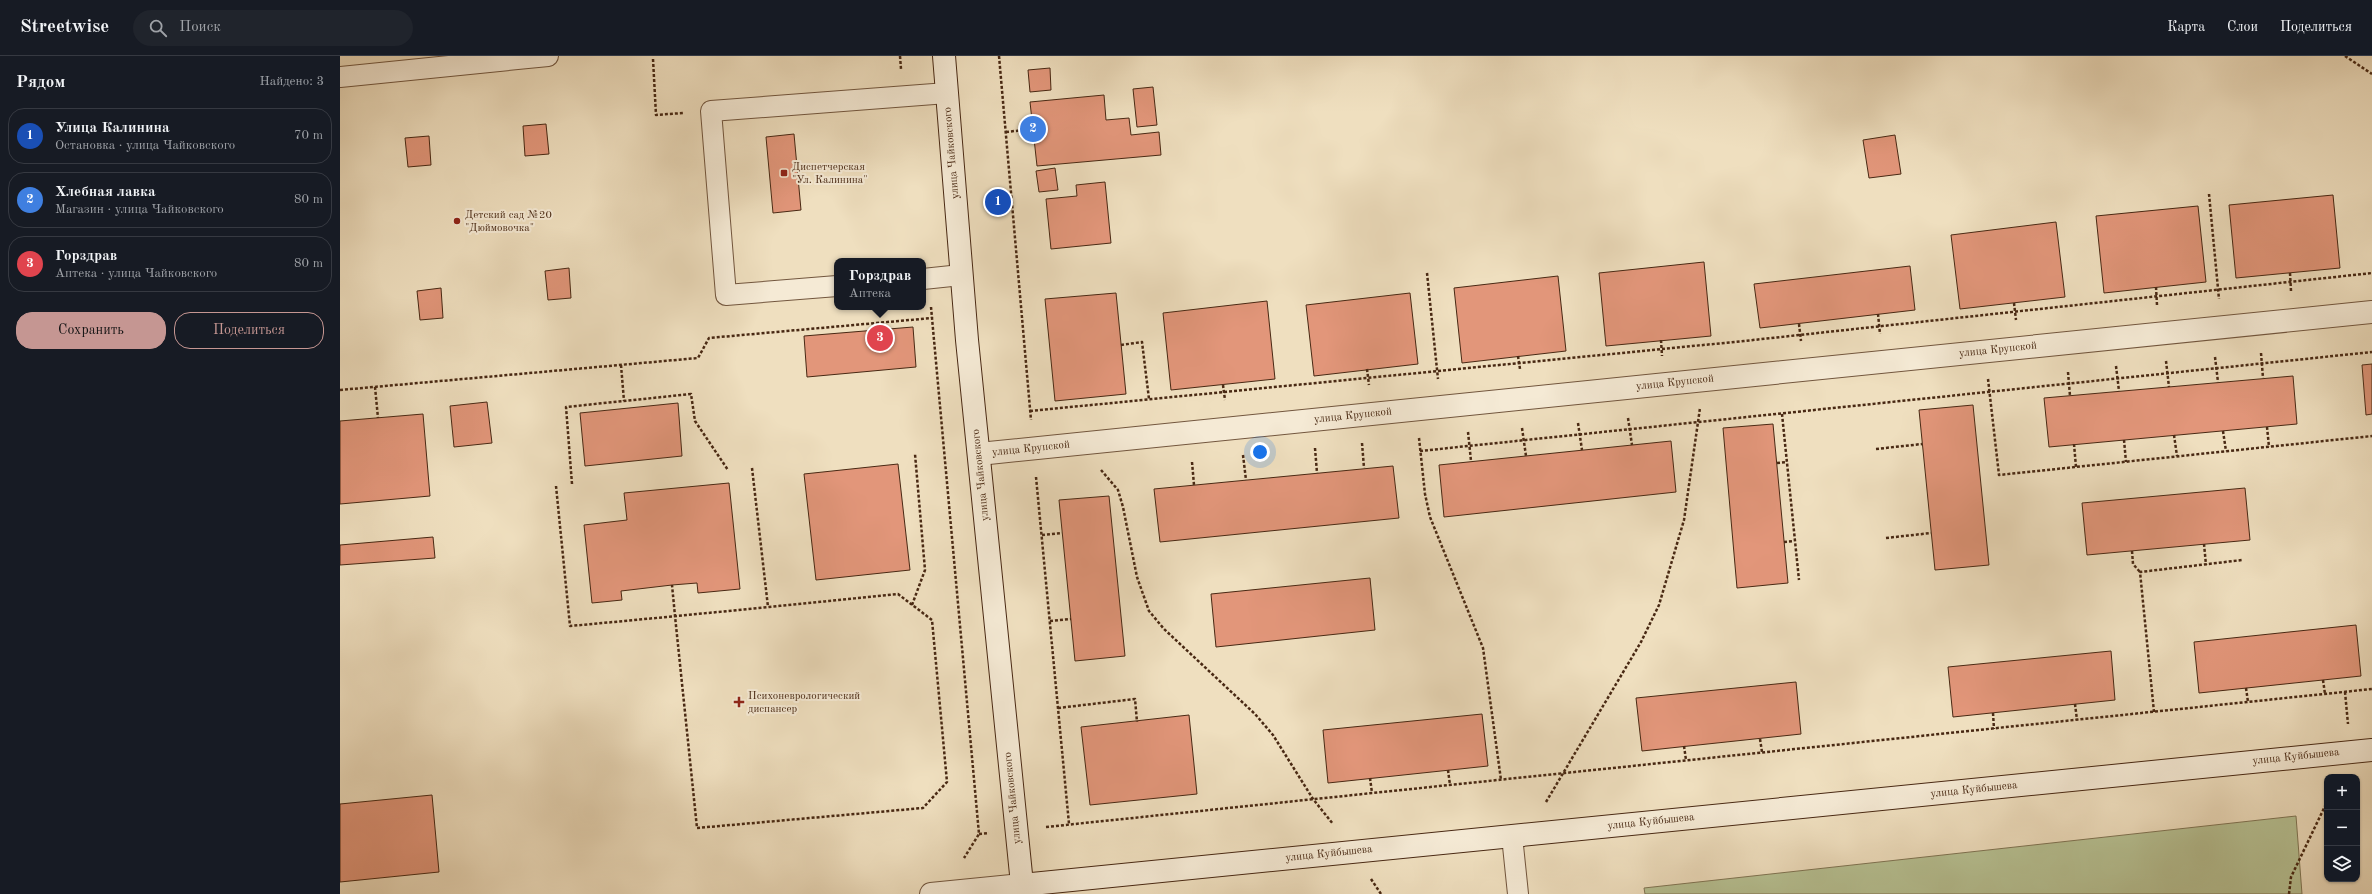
<!DOCTYPE html>
<html lang="ru">
<head>
<meta charset="utf-8">
<style>
	:root { --surface:#171b24; --page:#20242c; --text:#f1f3f6; --muted:#9ea1a6; --line:#363941; --accent:#c59692 }
	body { margin:0; font-family:"Old Standard TT",serif; background:var(--page); color:var(--text) }
	.controls { position:absolute; right:12px; bottom:12px; display:grid; overflow:hidden; border-radius:8px; box-shadow:0 1px 3px #0004 }
	.controls button { width:36px; height:36px; display:grid; place-items:center; padding:0; border:0; border-bottom:1px solid var(--line); background:var(--surface); color:var(--text); font:20px sans-serif }
	.you { position:absolute; left:920px; top:396px; width:14px; height:14px; margin:-10px; border:3px solid #fff; border-radius:50%; background:#1a73e8; box-shadow:0 0 0 6px #1a73e833 }
	.badge { display:grid; place-items:center; width:26px; height:26px; border-radius:50%; background:var(--accent); color:#fff; font-size:13px; font-weight:700 }
	.pin { position:absolute; translate:-50% -50%; border:2px solid #fff; box-shadow:0 1px 4px #0006 }
	.popup { position:absolute; left:494px; top:202px; width:92px; height:52px; box-sizing:border-box; display:grid; place-content:center; border-radius:8px; background:var(--surface); filter:drop-shadow(0 1px 3px #0005); font-size:13px; white-space:nowrap; color:var(--muted) }
	.popup b { font-size:15px; color:var(--text) }
	.popup::after { content:''; position:absolute; left:50%; top:100%; margin-left:-8px; border:8px solid transparent; border-top-color:var(--surface) }
	.list { margin:0; padding:0; list-style:none }
	h2 { display:flex; justify-content:space-between; align-items:center; height:52px; margin:0; padding:0 16px; font-size:17px }
	h2 small { font-size:13px; font-weight:400; color:var(--muted) }
	.list li { display:grid; grid-template-columns:26px 1fr auto; gap:12px; align-items:center; box-sizing:border-box; height:56px; margin:0 8px 8px; padding:0 8px; border:1px solid var(--line); border-radius:16px }
	.list b { display:block; font-size:15px; white-space:nowrap }
	.list p { margin:0; font-size:13px; white-space:nowrap; color:var(--muted) }
	.list em { font-size:13px; font-style:normal; color:var(--muted) }
	.actions { display:flex; gap:8px; padding:12px 16px }
	.actions a { flex:1; padding:9px 0; border:1px solid var(--accent); border-radius:16px; text-align:center; font-size:14px; color:var(--accent) }
	.actions .main { background:var(--accent); color:#111 }
	.icon { flex:none; width:22px; height:22px; fill:none; stroke:currentColor; stroke-width:2; stroke-linecap:round; stroke-linejoin:round }
	.map { position:relative; flex:none; width:2032px; height:838px; overflow:hidden }
	header { display:flex; align-items:center; gap:24px; box-sizing:border-box; height:56px; padding:0 20px; background:var(--surface); border-bottom:1px solid var(--line) }
	header strong { font-size:19px }
	nav { display:flex; gap:22px; margin-inline-start:auto; font-size:14px }
	.search { width:280px; height:36px; background:var(--page); display:flex; align-items:center; gap:10px; box-sizing:border-box; padding:0 14px; border-radius:22px; color:var(--muted); font-size:15px }
	main { display:flex }
	aside { flex:1; background:var(--surface) }
	.map>svg:first-child { display:block }
</style>
</head>
<body>
<header>
<strong>Streetwise</strong>
<div class="search"><svg class="icon" aria-label="search" viewBox="0 0 24 24"><circle cx="10" cy="10" r="6"/><path d="M15 15l6 6"/></svg>Поиск</div>
<nav><a>Карта</a><a>Слои</a><a>Поделиться</a></nav>
</header>
<main>
<aside>
<h2>Рядом<small>Найдено: 3</small></h2>
<ul class="list">
<li><span class="badge" style="background:#1a4fb4">1</span><div><b>Улица Калинина</b><p>Остановка · улица Чайковского</p></div><em>70 m</em></li>
<li><span class="badge" style="background:#3f7fe0">2</span><div><b>Хлебная лавка</b><p>Магазин · улица Чайковского</p></div><em>80 m</em></li>
<li><span class="badge" style="background:#e0444e">3</span><div><b>Горздрав</b><p>Аптека · улица Чайковского</p></div><em>80 m</em></li>
</ul>
<div class="actions"><a class="main">Сохранить</a><a>Поделиться</a></div>
</aside>
<div class="map">
<svg width="2032" height="838" viewBox="0 0 2032 838">
	<rect width="100%" height="100%" fill="#efdfbf"/>
	<filter id="stains"><feTurbulence type="fractalNoise" baseFrequency=".005" numOctaves="4"/><feColorMatrix values="0 0 0 0 .2 0 0 0 0 .09 0 0 0 0 .02 0 0 0 .5 -.17"/></filter>
	<radialGradient id="worn" r=".72"><stop offset=".6" stop-color="#630" stop-opacity="0"/><stop offset="1" stop-color="#630" stop-opacity=".3"/></radialGradient>
	<path fill="#b7c294" stroke="#807554" d="M1956,760l6,78h-657l-1,-6z"/>
	<g fill="#e2967a" stroke="#482813">
		<path d="M710,12l1,22 -21,2 -2,-22z"/>
		<path d="M813,31l4,38 -20,2 -4,-38z"/>
		<path d="M764,39l2,25 23,-2 2,17 28,-3 2,23 -124,11 -7,-64z"/>
		<path d="M206,68l3,30 -24,2 -2,-30z"/>
		<path d="M454,78l7,76 -28,3 -7,-76z"/>
		<path d="M1555,79l6,39 -32,4 -6,-38z"/>
		<path d="M89,80l2,29 -23,2 -3,-29z"/>
		<path d="M715,112l3,22 -19,2 -3,-21z"/>
		<path d="M765,126l6,61 -60,6 -5,-50 31,-3 -1,-11z"/>
		<path d="M1993,139l7,73 -104,10 -7,-73z"/>
		<path d="M1858,150l8,76 -102,11 -8,-77z"/>
		<path d="M1716,166l9,75 -105,12 -9,-74z"/>
		<path d="M1364,206l7,74 -105,10 -7,-73z"/>
		<path d="M1570,210l5,44 -155,18 -6,-44z"/>
		<path d="M229,212l2,30 -23,2 -3,-29z"/>
		<path d="M1218,220l8,75 -104,12 -8,-75z"/>
		<path d="M101,232l2,30 -23,2 -3,-29z"/>
		<path d="M776,237l10,101 -71,7 -10,-102z"/>
		<path d="M1070,237l8,71 -104,12 -8,-71z"/>
		<path d="M927,245l8,78 -104,11 -8,-77z"/>
		<path d="M573,271l3,40 -109,10 -3,-41z"/>
		<path d="M2032,308v50l-6,1 -4,-50z"/>
		<path d="M1953,320l4,48 -248,23 -5,-49z"/>
		<path d="M147,346l5,41 -38,4 -4,-41z"/>
		<path d="M338,347l4,53 -97,10 -5,-53z"/>
		<path d="M1633,349l16,160 -54,5 -16,-160z"/>
		<path d="M83,358l7,82 -90,8v-83z"/>
		<path d="M1433,368l15,159 -51,5 -14,-160z"/>
		<path d="M1331,385l5,51 -232,25 -5,-52z"/>
		<path d="M558,408l12,106 -94,10 -12,-106z"/>
		<path d="M1053,410l6,52 -239,24 -6,-53z"/>
		<path d="M389,427l11,106 -42,4 -1,-10 -25,2 -51,6 1,9 -30,3 -8,-78 43,-5 -3,-27z"/>
		<path d="M1905,432l5,52 -163,15 -5,-52z"/>
		<path d="M769,440l16,160 -50,5 -16,-161z"/>
		<path d="M93,481l2,21 -95,7v-20z"/>
		<path d="M1030,522l5,52 -159,17 -5,-53z"/>
		<path d="M2016,569l5,51 -162,17 -5,-51z"/>
		<path d="M1771,595l4,49 -162,17 -5,-50z"/>
		<path d="M1456,626l5,52 -159,17 -6,-53z"/>
		<path d="M1142,658l6,52 -160,17 -5,-53z"/>
		<path d="M849,659l8,79 -107,11 -9,-78z"/>
		<path d="M92,739l7,77 -99,10v-78z"/>
	</g>
	<g fill="none" stroke-linecap="round" stroke-linejoin="round">
		<defs>
			<g id="service">
				<path d="M0,21l208,-21"/>
				<path d="M583,223l38,-4"/>
				<path d="M497,230l-111,9 -15,-184 236,-18"/>
				<path d="M1172,780l6,58"/>
			</g>
			<g id="minor">
				<path d="M639,398l1393,-142"/>
				<path d="M591,838l91,-9"/>
			</g>
			<g id="secondary">
				<path d="M604,0l23,284 56,554"/>
				<path d="M682,829l1350,-135"/>
			</g>
		</defs>
		<use href="#service" stroke="#72563e" stroke-width="22"/>
		<use href="#minor" stroke="#72563e" stroke-width="24"/>
		<use href="#secondary" stroke="#482813" stroke-width="24"/>
		<g stroke="#482813" stroke-width="2.5" stroke-dasharray="3 2" stroke-linecap="butt">
			<path d="M560,0l1,13"/>
			<path d="M659,0l32,364"/>
			<path d="M2005,0l27,18"/>
			<path d="M313,3l3,56 27,-2"/>
			<path d="M666,76l27,-3"/>
			<path d="M1869,138l10,105"/>
			<path d="M1087,217l11,106"/>
			<path d="M1950,217l1,18"/>
			<path d="M1816,231l1,18"/>
			<path d="M1674,247l2,17"/>
			<path d="M591,251l1,11"/>
			<path d="M1538,258l2,20"/>
			<path d="M1459,268l2,17"/>
			<path d="M1321,284l1,16"/>
			<path d="M781,289l21,-3 7,57"/>
			<path d="M1921,297l2,25"/>
			<path d="M1178,300l2,13"/>
			<path d="M1875,301l3,25"/>
			<path d="M1826,305l3,26"/>
			<path d="M281,309l3,36"/>
			<path d="M1776,310l3,25"/>
			<path d="M1027,313l2,16"/>
			<path d="M1728,316l2,24"/>
			<path d="M1648,323l11,96 373,-39"/>
			<path d="M883,329l2,15"/>
			<path d="M35,331l3,31"/>
			<path d="M0,334l358,-32 11,-20 223,-20 47,516 -15,24"/>
			<path d="M690,355l714,-70 628,-68"/>
			<path d="M1442,358l17,166"/>
			<path d="M1288,362l4,27"/>
			<path d="M1238,367l4,27"/>
			<path d="M1927,371l2,20"/>
			<path d="M1182,372l4,28"/>
			<path d="M1883,375l3,20"/>
			<path d="M1128,376l3,29"/>
			<path d="M1834,379l3,21"/>
			<path d="M1079,382l6,56 5,23 53,131 18,132"/>
			<path d="M1784,384l2,22"/>
			<path d="M1022,387l2,25"/>
			<path d="M1734,388l2,23"/>
			<path d="M975,392l2,25"/>
			<path d="M1536,393l46,-5"/>
			<path d="M1080,395l952,-99"/>
			<path d="M903,399l3,25"/>
			<path d="M852,406l2,23"/>
			<path d="M1437,407l10,-1"/>
			<path d="M412,412l16,139"/>
			<path d="M761,414l17,20 5,17 14,70 12,34 15,18 91,85 18,21 40,64 20,25"/>
			<path d="M696,421l33,347"/>
			<path d="M232,428l-6,-77 125,-13 4,27 33,49"/>
			<path d="M216,430l14,140c110,-10 219,-21 328,-32l34,26 15,162 -24,26 -226,20 -22,-212 -3,-31"/>
			<path d="M702,479l20,-2"/>
			<path d="M1546,482l45,-5"/>
			<path d="M1444,486l10,-1"/>
			<path d="M1864,488l2,21"/>
			<path d="M1792,495l1,13 7,8"/>
			<path d="M572,549l13,-35 -10,-116"/>
			<path d="M710,565l21,-2"/>
			<path d="M1983,624l2,14"/>
			<path d="M1906,632l2,14"/>
			<path d="M2005,636l3,32"/>
			<path d="M1735,648l2,16"/>
			<path d="M718,652l77,-9 2,23"/>
			<path d="M1814,656l-14,-140 102,-12"/>
			<path d="M1653,657l1,16"/>
			<path d="M1420,683l2,13"/>
			<path d="M1344,690l2,14"/>
			<path d="M1108,714l2,15"/>
			<path d="M1030,722l2,15"/>
			<path d="M1206,746l95,-160 18,-37 25,-85 16,-112"/>
			<path d="M706,771l1326,-138"/>
			<path d="M639,778l10,-1"/>
			<path d="M1031,823l10,15"/>
			<path d="M1949,838l2,-17 36,-75"/>
		</g>
		<use href="#service" stroke="#f5ead5" stroke-width="20"/>
		<use href="#minor" stroke="#f5ead5" stroke-width="22"/>
		<use href="#secondary" stroke="#f5ead5" stroke-width="22"/>
	</g>
	<g fill="#8f2418" stroke="#f5ead5" stroke-width="1.5">
		<rect x="440" y="113" width="8" height="8" rx="2"/>
		<circle cx="117" cy="165" r="4"/>
		<path d="M397 640h4v4h4v4h-4v4h-4v-4h-4v-4h4z"/>
	</g>
	<g text-anchor="middle" dominant-baseline="central" stroke-width="4" stroke-linejoin="round" paint-order="stroke">
		<g font-size="11" fill="#482813" stroke="#f5ead5">
			<text transform="translate(612 97) rotate(-95)">улица Чайковского</text>
			<text transform="translate(1658 294) rotate(-6)">улица Крупской</text>
			<text transform="translate(1335 327) rotate(-6)">улица Крупской</text>
			<text transform="translate(1013 360) rotate(-6)">улица Крупской</text>
			<text transform="translate(691 393) rotate(-6)">улица Крупской</text>
			<text transform="translate(641 419) rotate(-96)">улица Чайковского</text>
			<text transform="translate(1956 701) rotate(-6)">улица Куйбышева</text>
			<text transform="translate(1634 734) rotate(-6)">улица Куйбышева</text>
			<text transform="translate(673 742) rotate(-96)">улица Чайковского</text>
			<text transform="translate(1311 766) rotate(-6)">улица Куйбышева</text>
			<text transform="translate(989 798) rotate(-6)">улица Куйбышева</text>
		</g>
		<g font-size="11" fill="#482813" stroke="#f5ead5" text-anchor="start">
			<text x="452" y="111">Диспетчерская<tspan x="452" dy="13">"Ул. Калинина"</tspan></text>
			<text x="125" y="159">Детский сад №20<tspan x="125" dy="13">"Дюймовочка"</tspan></text>
			<text x="408" y="640">Психоневрологический<tspan x="408" dy="13">диспансер</tspan></text>
		</g>
	</g>
	<rect width="100%" height="100%" filter="url(#stains)"/>
	<rect width="100%" height="100%" fill="url(#worn)"/>
</svg>
<div class="controls">
<button>+</button>
<button>−</button>
<button><svg class="icon" aria-label="layers" viewBox="0 0 24 24"><path d="M12 4l9 5-9 5-9-5zM3 14l9 5 9-5"/></svg></button>
</div>
<div class="you"></div>
<div class="pin badge" style="left:658px;top:146px;background:#1a4fb4">1</div>
<div class="pin badge" style="left:693px;top:73px;background:#3f7fe0">2</div>
<div class="pin badge" style="left:540px;top:282px;background:#e0444e">3</div>
<div class="popup"><b>Горздрав</b>Аптека</div>
</div>
</main>
</body>
</html>
